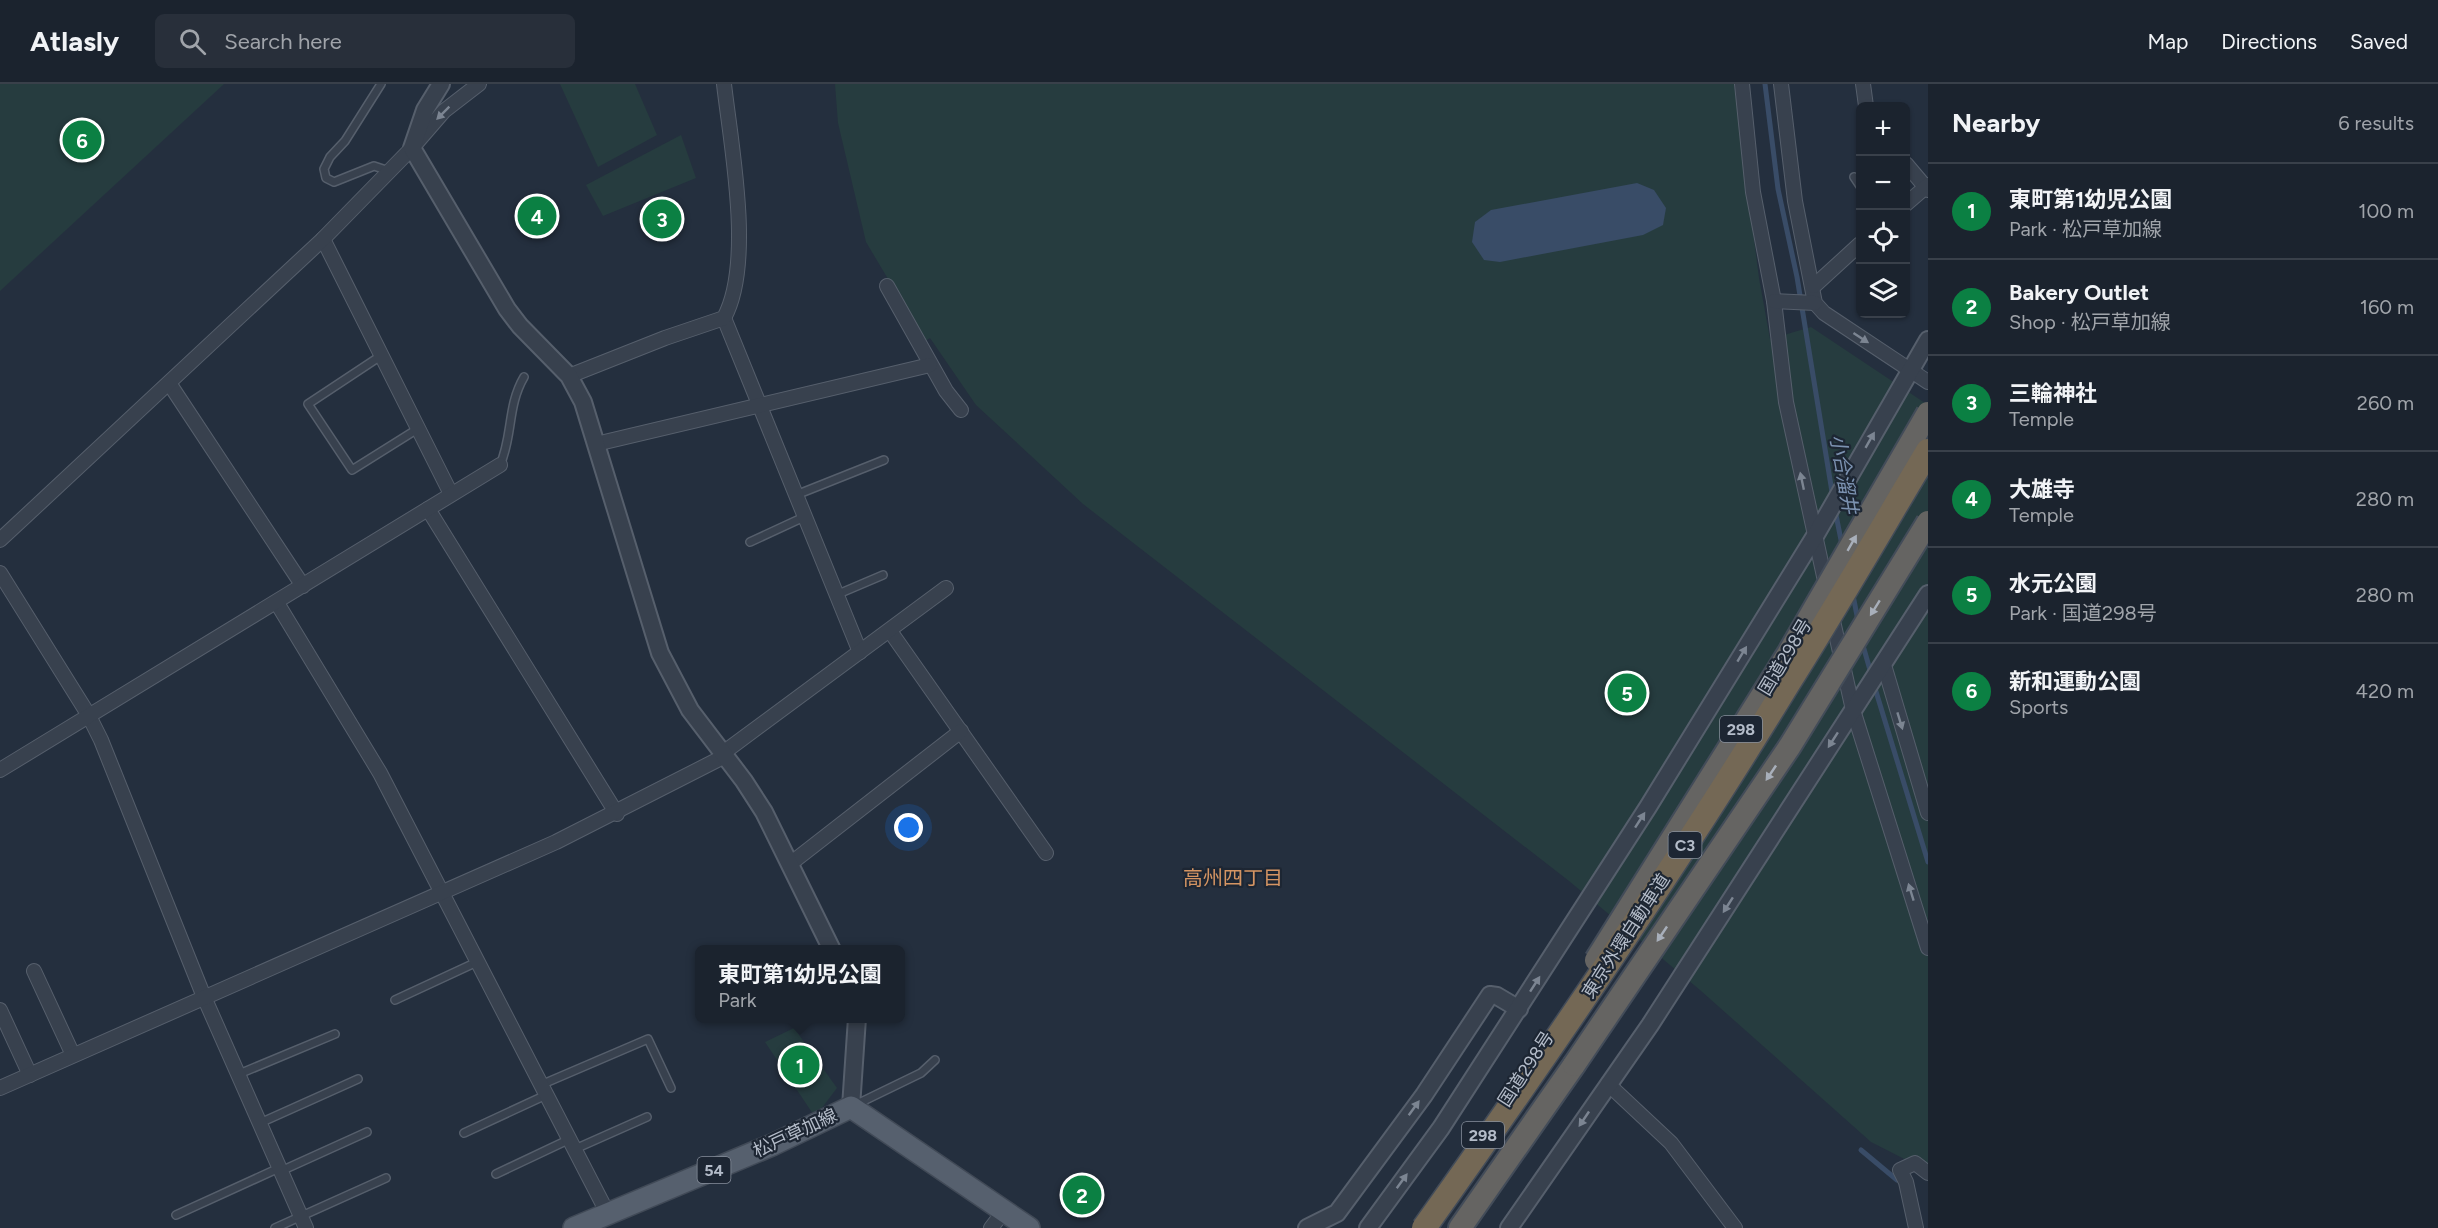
<!DOCTYPE html>
<html lang="en">
<head>
<meta charset="utf-8">
<style>
	:root { --surface:#1b232e; --page:#282f3a; --text:#f1f3f6; --muted:#a0a4aa; --line:#39404a; --accent:#0b8043 }
	body { margin:0; font-family:Figtree,"Noto Sans JP",sans-serif; background:var(--page); color:var(--text) }
	.controls { position:absolute; right:18px; top:18px; display:grid; overflow:hidden; border-radius:9px; box-shadow:0 2px 4px #0004 }
	.controls button { width:54px; height:54px; display:grid; place-items:center; padding:0; border:0; border-bottom:2px solid var(--line); background:var(--surface); color:var(--text); font:30px sans-serif }
	.you { position:absolute; left:909px; top:744px; width:21px; height:21px; margin:-15px; border:4px solid #fff; border-radius:50%; background:#1a73e8; box-shadow:0 0 0 9px #1a73e833 }
	.badge { display:grid; place-items:center; width:39px; height:39px; border-radius:50%; background:var(--accent); color:#fff; font-size:20px; font-weight:700 }
	.pin { position:absolute; translate:-50% -50%; border:3px solid #fff; box-shadow:0 2px 6px #0006 }
	.popup { position:absolute; left:695px; top:861px; width:210px; height:78px; box-sizing:border-box; display:grid; place-content:center; border-radius:9px; background:var(--surface); filter:drop-shadow(0 2px 4px #0005); font-size:20px; white-space:nowrap; color:var(--muted) }
	.popup b { font-size:22px; color:var(--text) }
	.popup::after { content:''; position:absolute; left:50%; top:100%; margin-left:-12px; border:12px solid transparent; border-top-color:var(--surface) }
	.list { margin:0; padding:0; list-style:none }
	h2 { display:flex; justify-content:space-between; align-items:center; height:78px; margin:0; padding:0 24px; font-size:26px }
	h2 small { font-size:20px; font-weight:400; color:var(--muted) }
	.list li { display:grid; grid-template-columns:39px 1fr auto; gap:18px; align-items:center; box-sizing:border-box; height:96px; padding:0 24px; border-top:2px solid var(--line) }
	.list b { display:block; font-size:22px; white-space:nowrap }
	.list p { margin:0; font-size:20px; white-space:nowrap; color:var(--muted) }
	.list em { font-size:20px; font-style:normal; color:var(--muted) }
	.icon { flex:none; width:33px; height:33px; fill:none; stroke:currentColor; stroke-width:2; stroke-linecap:round; stroke-linejoin:round }
	.map { position:relative; flex:none; width:1928px; height:1144px; overflow:hidden }
	header { display:flex; align-items:center; gap:36px; box-sizing:border-box; height:84px; padding:0 30px; background:var(--surface); border-bottom:2px solid var(--line) }
	header strong { font-size:28px }
	nav { display:flex; gap:33px; margin-inline-start:auto; font-size:21px }
	.search { width:420px; height:54px; background:var(--page); display:flex; align-items:center; gap:15px; box-sizing:border-box; padding:0 21px; border-radius:9px; color:var(--muted); font-size:22px }
	main { display:flex }
	aside { flex:1; background:var(--surface) }
	.map>svg:first-child { display:block }
</style>
</head>
<body>
<header>
<strong>Atlasly</strong>
<div class="search"><svg class="icon" aria-label="search" viewBox="0 0 24 24"><circle cx="10" cy="10" r="6"/><path d="M15 15l6 6"/></svg>Search here</div>
<nav><a>Map</a><a>Directions</a><a>Saved</a></nav>
</header>
<main>
<div class="map">
<svg width="1928" height="1144" viewBox="0 0 1928 1144">
	<rect width="100%" height="100%" fill="#242f3e"/>
	<g fill="#263c3f">
		<path d="M0,0h224l-224,207z"/>
		<path d="M560,0h75l22,51 -59,32z"/>
		<path d="M835,0h899l25,194 11,61 41,-12 117,78v766l-57,-29 -171,-152 -131,-109 -486,-377 -107,-99 -46,-67 -5,3 -59,-99 -28,-119z"/>
		<path d="M681,51l15,43 -93,38 -17,-31z"/>
		<path d="M794,944l43,60 -22,29 -50,-75z"/>
	</g>
	<path fill="#394c67" d="M1637,99l17,7 12,18 -3,17 -20,10 -143,27 -16,-2 -12,-18 3,-20 16,-12z"/>
	<g fill="none" stroke-linecap="round" stroke-linejoin="round">
		<g stroke="#394c67" stroke-width="5">
			<path d="M1765,0l13,105 19,88 36,221"/>
			<path d="M1835,426l7,35"/>
			<path d="M1853,511l5,26"/>
			<path d="M1862,558l10,35"/>
			<path d="M1874,601l54,177"/>
			<path d="M1861,1066l36,30"/>
		</g>
		<defs>
			<g id="service">
				<path d="M381,0l-36,57 -15,16 -6,12 2,9 8,4 40,-16 15,5"/>
				<path d="M1854,93l6,9"/>
				<path d="M382,271l-74,49 44,66 67,-42"/>
				<path d="M500,381c13,-29 7,-59 24,-88"/>
				<path d="M796,411l88,-35"/>
				<path d="M750,458l54,-25"/>
				<path d="M836,511l47,-20"/>
				<path d="M395,916l84,-39"/>
				<path d="M239,990l96,-40"/>
				<path d="M543,1000l105,-45 23,49"/>
				<path d="M853,1022l68,-33 14,-13"/>
				<path d="M260,1039l98,-44"/>
				<path d="M464,1049l82,-38"/>
				<path d="M575,1065l72,-32"/>
				<path d="M281,1087l86,-39"/>
				<path d="M496,1090l74,-35"/>
				<path d="M176,1131l103,-47"/>
				<path d="M275,1144l111,-50"/>
			</g>
			<g id="minor">
				<path d="M1742,0l11,108 21,109 12,101 41,188"/>
				<path d="M1781,0l14,117 20,102 9,10 104,69"/>
				<path d="M1863,0l3,22"/>
				<path d="M1906,80l22,26"/>
				<path d="M1906,120l22,-19"/>
				<path d="M323,155l128,255"/>
				<path d="M887,202l59,105 15,19"/>
				<path d="M1814,202l46,-42"/>
				<path d="M1774,217l41,2"/>
				<path d="M724,234l136,334"/>
				<path d="M569,292l96,-38 59,-20c30,-55 7,-172 0,-234"/>
				<path d="M169,299l134,203"/>
				<path d="M596,360l334,-79"/>
				<path d="M428,425l189,305"/>
				<path d="M0,456l323,-301 89,-91 32,-37 35,-27"/>
				<path d="M0,489l88,141 13,26 103,257 102,231"/>
				<path d="M277,519l103,170 228,441"/>
				<path d="M1831,528l22,98 75,238"/>
				<path d="M890,547l156,222"/>
				<path d="M1884,581l44,148"/>
				<path d="M723,669l223,-165"/>
				<path d="M0,686l500,-305"/>
				<path d="M790,780l171,-133"/>
				<path d="M34,887l39,84"/>
				<path d="M0,926l30,65"/>
				<path d="M1608,1000l63,59 64,85"/>
				<path d="M0,1004l556,-246 169,-86"/>
				<path d="M991,1144l13,-17"/>
				<path d="M1916,1144l-10,-46 -6,-12 15,-7 13,10"/>
			</g>
			<g id="tertiary">
				<path d="M441,0l-16,26 -13,38 95,161 13,17 49,50 14,26 77,251 30,57 54,71 20,31 68,138"/>
				<path d="M851,1023l6,-89"/>
				<path d="M1307,1144l30,-15 87,-118 66,-100 7,1 22,13"/>
				<path d="M1368,1144l73,-100 207,-321 167,-271 113,-196"/>
				<path d="M1509,1144l141,-203 278,-431"/>
			</g>
			<path id="primary" d="M574,1144l198,-83 79,-38 178,121"/>
			<path id="trunk" d="M1460,1144l114,-163"/>
		</defs>
		<use href="#service" stroke="#565f6c" stroke-width="10"/>
		<use href="#minor" stroke="#565f6c" stroke-width="16"/>
		<use href="#tertiary" stroke="#565f6c" stroke-width="20"/>
		<use href="#primary" stroke="#414a57" stroke-width="24"/>
		<use href="#trunk" stroke="#434c59" stroke-width="26"/>
		<use href="#service" stroke="#38414e" stroke-width="7"/>
		<use href="#minor" stroke="#38414e" stroke-width="14"/>
		<use href="#tertiary" stroke="#38414e" stroke-width="16"/>
		<use href="#primary" stroke="#56606e" stroke-width="21"/>
		<use href="#trunk" stroke="#656462" stroke-width="22"/>
		<defs>
			<g id="trunk-bridge">
				<path d="M1596,876l192,-306 140,-241"/>
				<path d="M1574,981l216,-319 138,-224"/>
			</g>
			<path id="motorway-bridge" d="M1424,1144c127,-178 251,-359 365,-546 48,-76 93,-154 139,-231"/>
		</defs>
		<use href="#trunk-bridge" stroke="#434c59" stroke-width="26" stroke-linecap="butt"/>
		<use href="#motorway-bridge" stroke="#434c59" stroke-width="27" stroke-linecap="butt"/>
		<use href="#trunk-bridge" stroke="#656462" stroke-width="22"/>
		<use href="#motorway-bridge" stroke="#746855" stroke-width="24"/>
	</g>
	<defs><path id="oneway-solid" d="M-6-.8H1V-3.2L6.5 0L1 3.2V.8H-6Z" transform="scale(1.5)"/></defs>
	<g fill="#7c8592">
		<use href="#oneway-solid" transform="translate(443 29) rotate(135)"/>
		<use href="#oneway-solid" transform="translate(1861 254) rotate(33)"/>
		<use href="#oneway-solid" transform="translate(1870 356) rotate(-60)"/>
		<use href="#oneway-solid" transform="translate(1802 397) rotate(-102)"/>
		<use href="#oneway-solid" transform="translate(1742 570) rotate(-59)"/>
		<use href="#oneway-solid" transform="translate(1900 637) rotate(73)"/>
		<use href="#oneway-solid" transform="translate(1833 656) rotate(123)"/>
		<use href="#oneway-solid" transform="translate(1640 736) rotate(-57)"/>
		<use href="#oneway-solid" transform="translate(1911 808) rotate(-107)"/>
		<use href="#oneway-solid" transform="translate(1728 821) rotate(123)"/>
		<use href="#oneway-solid" transform="translate(1535 900) rotate(-57)"/>
		<use href="#oneway-solid" transform="translate(1414 1024) rotate(-54)"/>
		<use href="#oneway-solid" transform="translate(1584 1035) rotate(124)"/>
		<use href="#oneway-solid" transform="translate(1402 1097) rotate(-54)"/>
	</g>
	<g fill="#a8afba">
		<use href="#oneway-solid" transform="translate(1852 459) rotate(-60)"/>
		<use href="#oneway-solid" transform="translate(1875 524) rotate(122)"/>
		<use href="#oneway-solid" transform="translate(1771 689) rotate(124)"/>
		<use href="#oneway-solid" transform="translate(1662 850) rotate(124)"/>
	</g>
	<g text-anchor="middle" dominant-baseline="central" stroke-width="4.5" stroke-linejoin="round" paint-order="stroke">
		<g fill="#1d2633" stroke="#878f9c" stroke-width="1.5">
			<rect x="1720" y="632" width="42" height="26" rx="4.5"/>
			<rect x="1668.5" y="748" width="33" height="26" rx="4.5"/>
			<rect x="1462" y="1038" width="42" height="26" rx="4.5"/>
			<rect x="697.5" y="1073" width="33" height="26" rx="4.5"/>
		</g>
		<g font-size="16" font-weight="bold" fill="#b4bcc9">
			<text x="1741" y="645">298</text>
			<text x="1685" y="761">C3</text>
			<text x="1483" y="1051">298</text>
			<text x="714" y="1086">54</text>
		</g>
		<g font-size="18" fill="#b4bcc9" stroke="#1d2633">
			<text transform="translate(1785 573) rotate(-59)">国道298号</text>
			<text transform="translate(1626 852) rotate(-57)">東京外環自動車道</text>
			<text transform="translate(1526 985) rotate(-57)">国道298号</text>
			<text transform="translate(795 1049) rotate(-25)">松戸草加線</text>
		</g>
		<g font-size="20" font-style="italic" fill="#7c92b1" stroke="#1d2633">
			<text transform="translate(1844 390) rotate(80)">小合溜井</text>
		</g>
		<g font-size="20" fill="#d59563" stroke="#1d2633">
			<text x="1233" y="794">高州四丁目</text>
		</g>
	</g>
</svg>
<div class="controls">
<button>+</button>
<button>−</button>
<button><svg class="icon" aria-label="locate" viewBox="0 0 24 24"><circle cx="12" cy="12" r="6"/><path d="M12 2v4M12 18v4M2 12h4M18 12h4"/></svg></button>
<button><svg class="icon" aria-label="layers" viewBox="0 0 24 24"><path d="M12 4l9 5-9 5-9-5zM3 14l9 5 9-5"/></svg></button>
</div>
<div class="you"></div>
<div class="pin badge" style="left:800px;top:981px">1</div>
<div class="popup"><b>東町第1幼児公園</b>Park</div>
<div class="pin badge" style="left:1082px;top:1111px">2</div>
<div class="pin badge" style="left:662px;top:135px">3</div>
<div class="pin badge" style="left:537px;top:132px">4</div>
<div class="pin badge" style="left:1627px;top:609px">5</div>
<div class="pin badge" style="left:82px;top:56px">6</div>
</div>
<aside>
<h2>Nearby<small>6 results</small></h2>
<ul class="list">
<li><span class="badge">1</span><div><b>東町第1幼児公園</b><p>Park · 松戸草加線</p></div><em>100 m</em></li>
<li><span class="badge">2</span><div><b>Bakery Outlet</b><p>Shop · 松戸草加線</p></div><em>160 m</em></li>
<li><span class="badge">3</span><div><b>三輪神社</b><p>Temple</p></div><em>260 m</em></li>
<li><span class="badge">4</span><div><b>大雄寺</b><p>Temple</p></div><em>280 m</em></li>
<li><span class="badge">5</span><div><b>水元公園</b><p>Park · 国道298号</p></div><em>280 m</em></li>
<li><span class="badge">6</span><div><b>新和運動公園</b><p>Sports</p></div><em>420 m</em></li>
</ul>
</aside>
</main>
</body>
</html>
